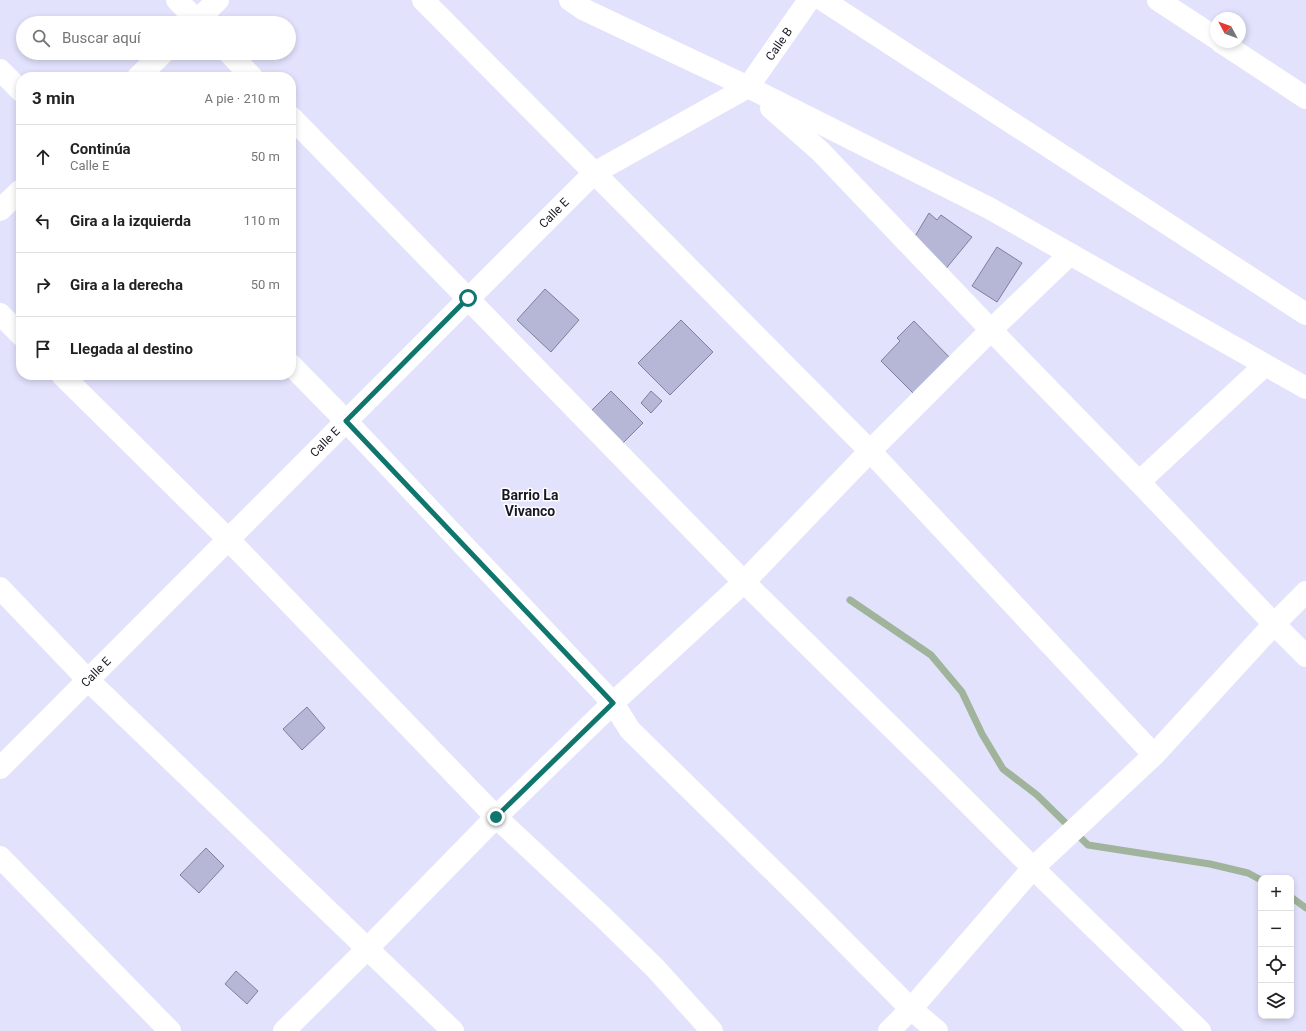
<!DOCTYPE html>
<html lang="es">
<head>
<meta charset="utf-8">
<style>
	:root { --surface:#fff; --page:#f2f2f2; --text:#222; --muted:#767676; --line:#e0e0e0 }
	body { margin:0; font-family:Roboto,sans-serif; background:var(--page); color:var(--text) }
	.controls { position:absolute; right:12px; bottom:12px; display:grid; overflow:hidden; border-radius:8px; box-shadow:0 2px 6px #0003 }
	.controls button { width:36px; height:36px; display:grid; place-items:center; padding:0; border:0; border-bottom:1px solid var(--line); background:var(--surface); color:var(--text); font:20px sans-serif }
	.compass { position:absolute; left:1210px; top:12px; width:36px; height:36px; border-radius:50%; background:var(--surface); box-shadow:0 2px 6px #0003; rotate:311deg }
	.stop { position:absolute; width:12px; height:12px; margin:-9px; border:3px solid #0f766e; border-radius:50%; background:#fff }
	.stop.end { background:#0f766e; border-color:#fff; box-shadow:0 1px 4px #0008 }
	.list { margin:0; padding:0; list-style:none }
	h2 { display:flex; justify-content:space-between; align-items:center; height:52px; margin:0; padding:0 16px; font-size:17px }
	h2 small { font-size:13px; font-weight:400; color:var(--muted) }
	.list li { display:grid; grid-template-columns:26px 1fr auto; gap:12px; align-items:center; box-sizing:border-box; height:64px; padding:0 16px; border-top:1px solid var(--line) }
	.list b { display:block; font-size:15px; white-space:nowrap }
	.list p { margin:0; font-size:13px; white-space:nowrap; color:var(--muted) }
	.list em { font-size:13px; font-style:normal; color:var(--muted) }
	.icon { flex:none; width:22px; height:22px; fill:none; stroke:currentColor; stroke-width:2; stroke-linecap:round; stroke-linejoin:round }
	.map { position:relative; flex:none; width:1306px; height:1031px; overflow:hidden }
	.search { position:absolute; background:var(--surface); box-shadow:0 2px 6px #0003; left:16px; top:16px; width:280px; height:44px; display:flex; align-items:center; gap:10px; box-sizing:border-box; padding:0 14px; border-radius:22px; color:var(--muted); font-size:15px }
	.panel { position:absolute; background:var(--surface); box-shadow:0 2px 6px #0003; left:16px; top:72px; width:280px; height:308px; border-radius:16px }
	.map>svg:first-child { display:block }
</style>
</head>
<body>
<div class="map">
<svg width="1306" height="1031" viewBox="0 0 1306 1031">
	<rect width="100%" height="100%" fill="#e2e2fd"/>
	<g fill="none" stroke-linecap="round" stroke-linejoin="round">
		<g stroke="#a0b39b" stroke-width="7">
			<path d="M850,600l81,55 31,37 20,42 21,35 34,26 51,50 122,19 38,9 13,7"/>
			<path d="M1291,897l15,11"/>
		</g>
	</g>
	<g fill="#b6b7d7" stroke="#7f7f9d">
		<path d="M929,213l8,7 4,-5 31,22 -28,34 -30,-33z"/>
		<path d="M997,247l25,16 -25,39 -25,-16z"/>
		<path d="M545,289l34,31 -28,32 -34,-32z"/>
		<path d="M681,320l32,32 -43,43 -32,-32z"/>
		<path d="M914,321l39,40 -36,36 -36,-36 19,-20 -3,-3z"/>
		<path d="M611,391l32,32 -23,23 -32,-32z"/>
		<path d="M651,391l11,10 -11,12 -10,-10z"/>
		<path d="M307,707l18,21 -23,22 -19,-21z"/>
		<path d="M206,848l18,18 -25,27 -19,-18z"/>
		<path d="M236,971l22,20 -11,13 -22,-20z"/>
	</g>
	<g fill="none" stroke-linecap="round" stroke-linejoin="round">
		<g stroke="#fff" stroke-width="22">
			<path d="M177,0l22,23"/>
			<path d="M423,0l447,451 284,304"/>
			<path d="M570,0l13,9 165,78 241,121 317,180"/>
			<path d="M823,0l483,314"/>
			<path d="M1158,0l58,38"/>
			<path d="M194,23l24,-23"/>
			<path d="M1221,42l85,56"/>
			<path d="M229,53l23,24"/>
			<path d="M0,70l21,21"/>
			<path d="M138,77l25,-24"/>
			<path d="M771,108l49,43 171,179 148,152 135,142 32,32"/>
			<path d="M291,117l453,465 193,190 96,96 167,163"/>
			<path d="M0,210l21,-20"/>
			<path d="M0,314l21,21"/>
			<path d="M291,365l55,56 267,282 17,27 172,169 109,110 26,22"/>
			<path d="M62,375l166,164 268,278 108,101 52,51 56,62"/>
			<path d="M1139,482l125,-116"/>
			<path d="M0,588l88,92 365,351"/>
			<path d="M0,768l594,-595 154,-86 61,-87"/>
			<path d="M0,857l170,174"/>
			<path d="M284,1031l83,-82 129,-132 117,-114 131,-121 126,-131 121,-121 79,-76"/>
			<path d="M889,1031l22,-22 122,-141 121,-113 120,-131 32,-32"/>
		</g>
	</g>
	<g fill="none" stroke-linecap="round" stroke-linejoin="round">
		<path stroke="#0f766e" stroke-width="5" d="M468,298l-122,123 267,282 -117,114"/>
	</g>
	<g text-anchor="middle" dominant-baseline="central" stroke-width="3" stroke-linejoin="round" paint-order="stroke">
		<g font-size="12" fill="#181824" stroke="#fff">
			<text transform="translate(779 44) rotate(-55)">Calle B</text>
			<text transform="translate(554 213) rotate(-45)">Calle E</text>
			<text transform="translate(325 442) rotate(-45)">Calle E</text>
			<text transform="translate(96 672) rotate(-45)">Calle E</text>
		</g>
		<g font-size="14" font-weight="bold" fill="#181824" stroke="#fff">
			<text x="530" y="495">Barrio La<tspan x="530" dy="16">Vivanco</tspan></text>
		</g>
	</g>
</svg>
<div class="controls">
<button>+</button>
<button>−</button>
<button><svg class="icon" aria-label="locate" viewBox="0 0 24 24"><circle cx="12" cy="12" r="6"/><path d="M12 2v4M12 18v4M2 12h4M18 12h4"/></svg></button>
<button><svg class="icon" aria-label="layers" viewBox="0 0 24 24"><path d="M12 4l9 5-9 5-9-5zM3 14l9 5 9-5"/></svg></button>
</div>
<svg class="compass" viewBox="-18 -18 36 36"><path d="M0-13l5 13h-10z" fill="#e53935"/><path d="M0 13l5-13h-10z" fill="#767676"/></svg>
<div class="stop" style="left:468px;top:298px"></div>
<div class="stop end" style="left:496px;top:817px"></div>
<div class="search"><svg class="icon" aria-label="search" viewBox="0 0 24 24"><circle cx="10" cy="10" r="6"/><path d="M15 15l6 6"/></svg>Buscar aquí</div>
<section class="panel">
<h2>3 min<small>A pie · 210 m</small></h2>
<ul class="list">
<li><svg class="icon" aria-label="ahead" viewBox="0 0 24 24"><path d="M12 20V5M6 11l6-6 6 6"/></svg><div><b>Continúa</b><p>Calle E</p></div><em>50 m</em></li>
<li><svg class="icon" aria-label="left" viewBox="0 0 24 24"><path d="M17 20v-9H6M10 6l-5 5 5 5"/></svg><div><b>Gira a la izquierda</b></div><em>110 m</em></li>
<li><svg class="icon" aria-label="right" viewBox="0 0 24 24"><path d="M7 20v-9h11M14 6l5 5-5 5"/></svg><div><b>Gira a la derecha</b></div><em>50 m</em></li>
<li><svg class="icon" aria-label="arrive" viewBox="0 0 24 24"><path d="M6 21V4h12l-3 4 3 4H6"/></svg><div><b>Llegada al destino</b></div></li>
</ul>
</section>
</div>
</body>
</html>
